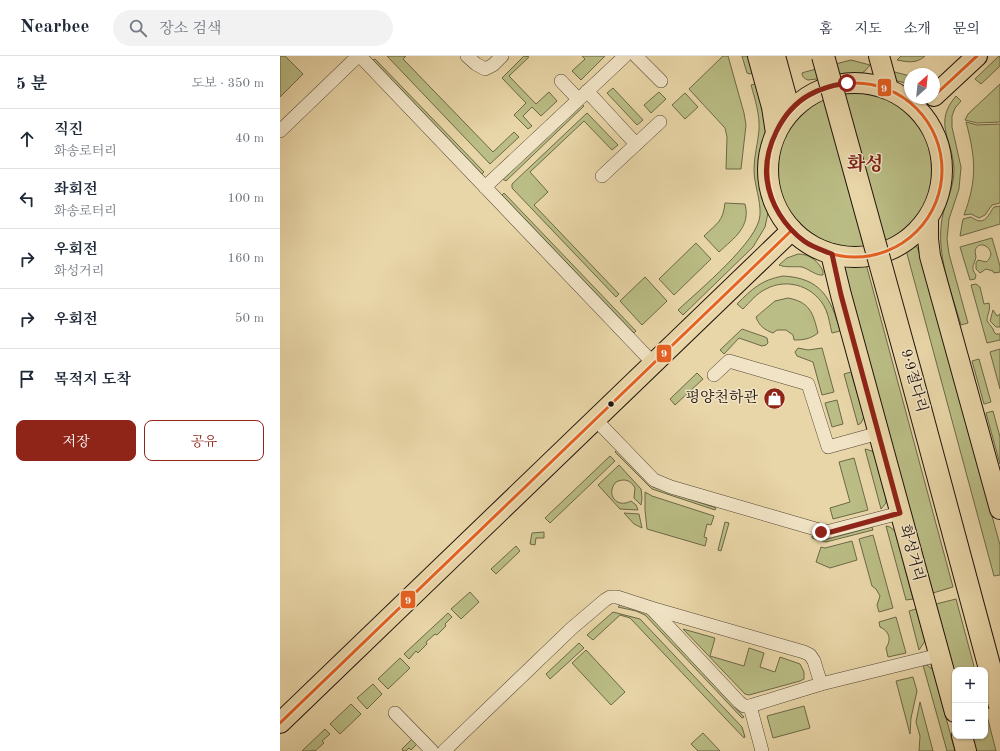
<!DOCTYPE html>
<html lang="ko">
<head>
<meta charset="utf-8">
<style>
	:root { --surface:#fff; --page:#f2f2f3; --text:#1f2937; --muted:#747a83; --line:#e0e1e3; --accent:#8f2418 }
	body { margin:0; font-family:"Old Standard TT","Noto Serif KR",serif; background:var(--page); color:var(--text) }
	.controls { position:absolute; right:12px; bottom:12px; display:grid; overflow:hidden; border-radius:8px; box-shadow:0 1px 3px #0004 }
	.controls button { width:36px; height:36px; display:grid; place-items:center; padding:0; border:0; border-bottom:1px solid var(--line); background:var(--surface); color:var(--text); font:20px sans-serif }
	.compass { position:absolute; left:624px; top:12px; width:36px; height:36px; border-radius:50%; background:var(--surface); box-shadow:0 1px 3px #0004; rotate:27deg }
	.stop { position:absolute; width:12px; height:12px; margin:-9px; border:3px solid #8f2418; border-radius:50%; background:#fff }
	.stop.end { background:#8f2418; border-color:#fff; box-shadow:0 1px 4px #0008 }
	.list { margin:0; padding:0; list-style:none }
	h2 { display:flex; justify-content:space-between; align-items:center; height:52px; margin:0; padding:0 16px; font-size:17px }
	h2 small { font-size:13px; font-weight:400; color:var(--muted) }
	.list li { display:grid; grid-template-columns:26px 1fr auto; gap:12px; align-items:center; box-sizing:border-box; height:60px; padding:0 16px; border-top:1px solid var(--line) }
	.list b { display:block; font-size:15px; white-space:nowrap }
	.list p { margin:0; font-size:13px; white-space:nowrap; color:var(--muted) }
	.list em { font-size:13px; font-style:normal; color:var(--muted) }
	.actions { display:flex; gap:8px; padding:12px 16px }
	.actions a { flex:1; padding:9px 0; border:1px solid var(--accent); border-radius:8px; text-align:center; font-size:14px; color:var(--accent) }
	.actions .main { background:var(--accent); color:#fff }
	.icon { flex:none; width:22px; height:22px; fill:none; stroke:currentColor; stroke-width:2; stroke-linecap:round; stroke-linejoin:round }
	.map { position:relative; flex:none; width:720px; height:695px; overflow:hidden }
	header { display:flex; align-items:center; gap:24px; box-sizing:border-box; height:56px; padding:0 20px; background:var(--surface); border-bottom:1px solid var(--line) }
	header strong { font-size:19px }
	nav { display:flex; gap:22px; margin-inline-start:auto; font-size:14px }
	.search { width:280px; height:36px; background:var(--page); display:flex; align-items:center; gap:10px; box-sizing:border-box; padding:0 14px; border-radius:22px; color:var(--muted); font-size:15px }
	main { display:flex }
	aside { flex:1; background:var(--surface) }
	.map>svg:first-child { display:block }
</style>
</head>
<body>
<header>
<strong>Nearbee</strong>
<div class="search"><svg class="icon" aria-label="search" viewBox="0 0 24 24"><circle cx="10" cy="10" r="6"/><path d="M15 15l6 6"/></svg>장소 검색</div>
<nav><a>홈</a><a>지도</a><a>소개</a><a>문의</a></nav>
</header>
<main>
<aside>
<h2>5 분<small>도보 · 350 m</small></h2>
<ul class="list">
<li><svg class="icon" aria-label="ahead" viewBox="0 0 24 24"><path d="M12 20V5M6 11l6-6 6 6"/></svg><div><b>직진</b><p>화송로터리</p></div><em>40 m</em></li>
<li><svg class="icon" aria-label="left" viewBox="0 0 24 24"><path d="M17 20v-9H6M10 6l-5 5 5 5"/></svg><div><b>좌회전</b><p>화송로터리</p></div><em>100 m</em></li>
<li><svg class="icon" aria-label="right" viewBox="0 0 24 24"><path d="M7 20v-9h11M14 6l5 5-5 5"/></svg><div><b>우회전</b><p>화성거리</p></div><em>160 m</em></li>
<li><svg class="icon" aria-label="right" viewBox="0 0 24 24"><path d="M7 20v-9h11M14 6l5 5-5 5"/></svg><div><b>우회전</b></div><em>50 m</em></li>
<li><svg class="icon" aria-label="arrive" viewBox="0 0 24 24"><path d="M6 21V4h12l-3 4 3 4H6"/></svg><div><b>목적지 도착</b></div></li>
</ul>
<div class="actions"><a class="main">저장</a><a>공유</a></div>
</aside>
<div class="map">
<svg width="720" height="695" viewBox="0 0 720 695">
	<rect width="100%" height="100%" fill="#e9d6a8"/>
	<filter id="stains"><feTurbulence type="fractalNoise" baseFrequency=".005" numOctaves="4"/><feColorMatrix values="0 0 0 0 .2 0 0 0 0 .09 0 0 0 0 .02 0 0 0 .5 -.17"/></filter>
	<radialGradient id="worn" r=".72"><stop offset=".6" stop-color="#630" stop-opacity="0"/><stop offset="1" stop-color="#630" stop-opacity=".3"/></radialGradient>
	<g fill="#babd85" stroke="#6c6848">
		<path d="M0,0h5l18,18 -23,23z"/>
		<path d="M107,0h19l-3,3 90,93 21,-20 5,5 -29,27z"/>
		<path d="M244,0l5,1 -20,19 27,28 13,-12 8,9 -16,15 -9,-9 -9,9 9,10 -4,3 -14,-14 12,-12 -24,-25z"/>
		<path d="M302,0h23l-24,24 -9,-9 13,-12z"/>
		<path d="M443,0h5l16,57 2,12 -5,44h-15l1,-32 -2,-9 -36,-39z"/>
		<path d="M462,0h9l2,17 -3,1 -3,-1z"/>
		<path d="M621,0h24c-9,8 -17,6 -28,4z"/>
		<path d="M719,0h1v10l-19,18 -6,-5z"/>
		<path d="M95,3l109,113 -2,2 -109,-114z"/>
		<path d="M571,4l19,5 -5,6 -5,3 -52,6c-3,-1 -6,-3 -6,-7l3,-1z"/>
		<path d="M607,14l23,6v8l-17,-4z"/>
		<path d="M478,27l9,47 -6,39 7,44 -3,14 -12,20 -70,68 -5,-5c20,-19 81,-69 82,-95 1,-15 -6,-30 -6,-46 0,-13 4,-26 5,-39 1,-15 -4,-31 -8,-45z"/>
		<path d="M720,28v38l-23,1 -12,-3 3,-6z"/>
		<path d="M333,32l30,32 -6,5 -30,-32z"/>
		<circle cx="576" cy="112" r="79"/>
		<path d="M379,36l7,7 -15,14 -7,-8z"/>
		<path d="M405,37l13,14 -13,12 -13,-14z"/>
		<path d="M676,40l5,5 -6,7 -3,8v11l9,40 -2,22 -10,30 -2,20 2,15 19,69 -7,2c-9,-31 -23,-66 -20,-98 1,-21 14,-38 13,-59 -2,-30 -21,-45 2,-72z"/>
		<path d="M301,48l3,2 -78,75 -3,-2z"/>
		<path d="M307,57l31,32 -6,5 -28,-29 -54,51 18,20 -14,13 85,89 -3,3 -104,-109v-4z"/>
		<path d="M686,66l11,3 23,-1v79l-8,2 -7,10 -6,3 -8,-4 -7,1c13,-35 12,-56 2,-93z"/>
		<path d="M224,137l132,138 -2,2 -132,-138z"/>
		<path d="M445,147l20,1c6,23 -11,34 -26,48l-15,-16c13,-13 19,-14 21,-33z"/>
		<path d="M720,150v18l-40,12 3,-17 8,-2c2,1 6,4 9,4 7,0 10,-9 14,-14z"/>
		<path d="M712,182l8,28v6l-6,1 -1,-2 -7,-2 -6,4 -4,-4v-6l2,-3 8,2c14,-10 -7,-26 -11,-11 0,2 1,4 1,6 -2,9 -6,10 0,18l-1,4 -5,1 -10,-33z"/>
		<path d="M416,187l15,16 -37,36 -15,-16z"/>
		<path d="M633,189l4,2 1,2 82,296v30l-6,1 -88,-326z"/>
		<path d="M518,198c12,0 20,7 25,17v4c-7,1 -14,-6 -21,-8 -7,-1 -16,1 -23,-2l8,-7z"/>
		<path d="M565,207l21,1 87,323 -20,6 -89,-323z"/>
		<path d="M503,220c38,2 48,22 57,55l-8,2c-2,-7 -3,-16 -6,-23 -10,-23 -38,-33 -60,-21 -9,4 -16,13 -23,20l-6,-5c15,-15 24,-24 46,-28z"/>
		<path d="M365,221l22,24 -25,24 -22,-24z"/>
		<path d="M696,228l4,3 4,17 5,-1c2,7 -2,11 -2,18l6,8 1,3 2,2h4v6l-13,3 -16,-58z"/>
		<path d="M508,242c22,4 25,15 30,35 -8,6 -14,7 -24,7l-1,-5 -7,-5h-9l-4,3c-8,-3 -14,-7 -17,-16l19,-16z"/>
		<path d="M713,254l4,6 3,-2v13h-4l-6,-6z"/>
		<path d="M462,273l23,8 2,1 1,5 -2,2 -4,1 -23,-8 -15,16 -4,-4z"/>
		<path d="M518,292l10,2 14,-2 12,44 -12,3 -9,-33 -16,-6 -2,-4z"/>
		<path d="M720,293v40l-10,-37z"/>
		<path d="M699,303l12,43 -7,2 -12,-43z"/>
		<path d="M571,316l13,45 -3,6 -3,2 -14,-51z"/>
		<path d="M417,317l6,6 -28,26 -5,-6z"/>
		<path d="M557,344l6,24 -11,3 -7,-24z"/>
		<path d="M713,355l7,26v27l-14,-51z"/>
		<path d="M585,393l7,2 2,3 12,45v4l-5,6z"/>
		<path d="M337,394l36,37 63,21 -1,2 -63,-21 -37,-37z"/>
		<path d="M330,400l5,5 -65,62 -5,-5z"/>
		<path d="M574,402l14,52 -35,9 -3,-11 20,-6 -11,-40z"/>
		<path d="M339,409l22,24 1,9 -1,7 -7,-7 1,-10c-4,-8 -11,-10 -19,-6 -11,12 1,27 15,19l5,4 2,5 -18,-1 -22,-24z"/>
		<path d="M365,436l7,4 62,20 -3,9 -4,-1 -3,13 3,1 -2,8 -58,-17 -2,-19z"/>
		<path d="M344,457l15,1 3,14 -8,-4z"/>
		<path d="M445,466l4,1 -8,28 -3,-1z"/>
		<path d="M606,470l4,1 5,4 18,68 -7,1z"/>
		<path d="M592,471l1,3 -47,12 -14,-4v-2l13,4z"/>
		<path d="M264,476v6h-8l-1,7 -5,-1 2,-11z"/>
		<path d="M593,479l20,73 -14,4 -2,-7 3,-9 -4,-7 -4,-3 -13,-47z"/>
		<path d="M572,485l5,19 -27,8 -14,-6 5,-15 4,1z"/>
		<path d="M236,490l4,5 -24,23 -5,-5z"/>
		<path d="M190,536l9,10 -18,17 -10,-10z"/>
		<path d="M676,543l19,71h-20v6l-19,-72z"/>
		<path d="M341,548l26,9 97,104 -2,1 -97,-103 -9,-4 -18,-4z"/>
		<path d="M636,553l9,32 -6,9 -10,-39z"/>
		<path d="M333,556l27,7 102,108 3,10 -1,1 -114,-120 -10,-3 -27,25 -6,-5z"/>
		<path d="M168,557l4,4 -7,7 1,2 -9,9 -2,-1 -9,8 1,2 -9,9 -2,-2 -7,8 -5,-5z"/>
		<path d="M616,561l10,36 -18,4 -2,-9c6,-9 3,-17 -6,-21l-1,-5z"/>
		<path d="M403,573l32,9 -5,18 34,10 5,-18 15,5 -4,14 15,5 5,-15 20,7 4,8v7l-4,2 -51,14 -4,-1z"/>
		<path d="M299,587l5,5 -34,31 -4,-5z"/>
		<path d="M306,594l39,42 -14,13 -39,-42z"/>
		<path d="M120,602l10,10 -22,21 -10,-10z"/>
		<path d="M643,609h4l6,5 22,81h-8z"/>
		<path d="M633,621l4,14 -6,27 -1,16 -14,-53z"/>
		<path d="M93,628l9,10 -15,15 -10,-11z"/>
		<path d="M640,646l13,49h-14l1,-15 -4,-14z"/>
		<path d="M71,648l10,10 -21,20 -10,-10z"/>
		<path d="M524,650l6,22 -37,10 -6,-22z"/>
		<path d="M705,652l11,43h-21l-4,-15h14z"/>
		<path d="M45,673l5,5 -8,7 2,2 -9,8 -2,-1 -2,1h-9z"/>
		<path d="M423,677l17,18h-22l-7,-7z"/>
		<path d="M132,683l5,5 -6,6 -2,-2 -3,3h-3l-1,-2z"/>
	</g>
	<g fill="none" stroke-linecap="round" stroke-linejoin="round">
		<defs>
			<g id="street">
				<path d="M80,0l294,308"/>
				<path d="M187,0l9,8 9,5 8,-4 9,-9"/>
				<path d="M356,0l25,25"/>
				<path d="M281,25l17,18"/>
				<path d="M307,35l49,53"/>
				<path d="M0,75l78,-75"/>
				<path d="M322,120l58,-54"/>
				<path d="M205,131l140,-131"/>
				<path d="M434,319l15,-14 79,23 20,63 51,-14"/>
				<path d="M316,364l58,60 17,7 155,45 74,-19"/>
				<path d="M372,553l87,93 5,4h6l71,-22 118,-29"/>
				<path d="M470,650l12,45"/>
				<path d="M115,657l37,38"/>
				<path d="M164,695l128,-123 33,-28 5,-3h7l34,11 153,44 6,3 4,6 7,23"/>
			</g>
			<g id="primary">
				<path d="M478,0l14,51 4,26"/>
				<path d="M495,0l15,55"/>
				<path d="M599,0l9,33"/>
				<circle cx="575" cy="114" r="87"/>
				<path d="M654,40l43,-40"/>
				<path d="M648,163v20l2,17 70,253"/>
				<path d="M551,198l10,41 114,417"/>
				<path d="M0,667l512,-493"/>
				<path d="M682,680l4,15"/>
			</g>
		</defs>
		<use href="#street" stroke="#524432" stroke-width="14"/>
		<use href="#primary" stroke="#1f130a" stroke-width="22"/>
		<use href="#street" stroke="#f1e4c6" stroke-width="13"/>
		<use href="#primary" stroke="#e9d6a8" stroke-width="20"/>
		<defs>
			<path id="highway-bridge" d="M543,0l88,319 89,331"/>
		</defs>
		<use href="#highway-bridge" stroke="#1f130a" stroke-width="24" stroke-linecap="butt"/>
		<use href="#highway-bridge" stroke="#e9d6a8" stroke-width="22"/>
		<defs>
			<g id="bus-1">
				<circle cx="575" cy="114" r="87"/>
				<path d="M654,40l43,-40"/>
				<path d="M0,667l512,-493"/>
			</g>
		</defs>
		<use href="#bus-1" stroke="#f1e4c6" stroke-width="6"/>
		<use href="#bus-1" stroke="#e76121" stroke-width="3"/>
	</g>
	<g fill="none" stroke-linecap="round" stroke-linejoin="round">
		<path stroke="#8f2418" stroke-width="5" d="M541,476h10l69,-19 -59,-218 -9,-41c-10,-4 -20,-7 -28,-13 -19,-14 -34,-37 -37,-61 -4,-31 15,-70 42,-85 12,-7 25,-10 38,-12"/>
	</g>
	<defs>
		<symbol id="shop-disc" viewBox="-11 -11 22 22"><circle r="9.5" fill="#8f2418" stroke="#f1e4c6"/><path d="M-5-2.5h2.3a2.7 3.5 0 0 1 5.4 0H5L5.5 6h-11ZM-1.5-2.5h3a1.5 2.3 0 0 0-3 0Z" fill="#fff"/></symbol>
	</defs>
	<g fill-rule="evenodd">
		<use href="#shop-disc" x="482" y="330" width="25" height="25"/>
	</g>
	<circle fill="#1f130a" stroke="#f1e4c6" stroke-width="1.5" cx="331" cy="348" r="3.5"/>
	<g text-anchor="middle" dominant-baseline="central" stroke-width="3" stroke-linejoin="round" paint-order="stroke">
		<g font-size="15" fill="#1f130a" stroke="#f1e4c6">
			<text transform="translate(633 325) rotate(75)">9·9절다리</text>
			<text transform="translate(631 497) rotate(75)">화성거리</text>
		</g>
		<g font-size="15" fill="#1f130a" stroke="#f1e4c6" text-anchor="end">
			<text x="478" y="342">평양천하관</text>
		</g>
		<g font-size="19" font-weight="bold" fill="#7a1f14" stroke="#f1e4c6">
			<text x="585" y="109">화성</text>
		</g>
	</g>
	<g stroke="#f1e4c6" stroke-width="1.5">
		<rect x="597" y="22" width="15" height="19" rx="4" fill="#e76121"/>
		<rect x="376" y="288" width="16" height="19" rx="4" fill="#e76121"/>
		<rect x="120" y="534" width="16" height="19" rx="4" fill="#e76121"/>
	</g>
	<g font-size="11" text-anchor="middle" font-weight="bold" fill="#fff">
		<text x="604" y="36">9</text>
		<text x="384" y="301">9</text>
		<text x="128" y="548">9</text>
	</g>
	<rect width="100%" height="100%" filter="url(#stains)"/>
	<rect width="100%" height="100%" fill="url(#worn)"/>
</svg>
<div class="controls">
<button>+</button>
<button>−</button>
</div>
<svg class="compass" viewBox="-18 -18 36 36"><path d="M0-13l5 13h-10z" fill="#e53935"/><path d="M0 13l5-13h-10z" fill="#747a83"/></svg>
<div class="stop" style="left:567px;top:27px"></div>
<div class="stop end" style="left:541px;top:476px"></div>
</div>
</main>
</body>
</html>
